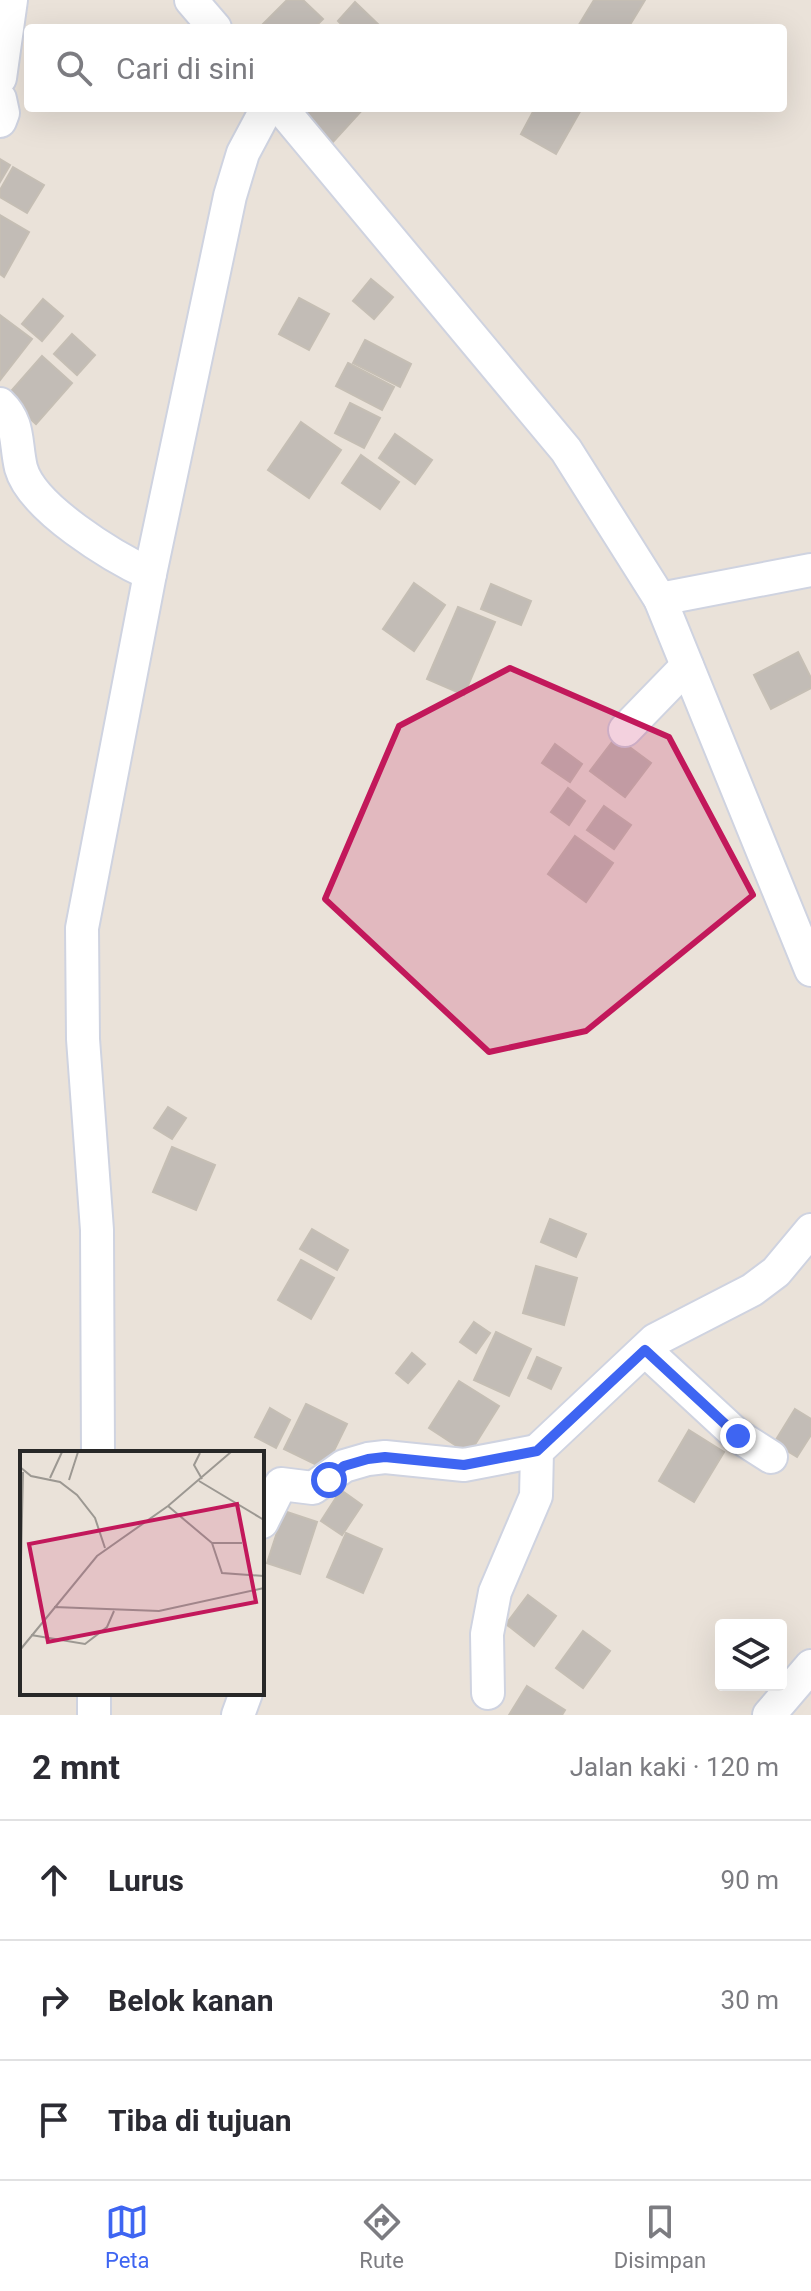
<!DOCTYPE html>
<html lang="id">
<head>
<meta charset="utf-8">
<style>
	:root { --surface:#fff; --page:#f2f2f3; --text:#2b2b33; --muted:#7c7c81; --line:#e1e1e2; --accent:#3e65f2 }
	body { margin:0; font-family:Roboto,sans-serif; background:var(--page); color:var(--text) }
	.controls { position:absolute; right:24px; bottom:24px; display:grid; overflow:hidden; border-radius:8px; box-shadow:0 8px 32px #0002 }
	.controls button { width:72px; height:72px; display:grid; place-items:center; padding:0; border:0; border-bottom:2px solid var(--line); background:var(--surface); color:var(--text); font:40px sans-serif }
	.stop { position:absolute; width:24px; height:24px; margin:-18px; border:6px solid #3e65f2; border-radius:50%; background:#fff }
	.stop.end { background:#3e65f2; border-color:#fff; box-shadow:0 2px 8px #0008 }
	.list { margin:0; padding:0; list-style:none }
	h2 { display:flex; justify-content:space-between; align-items:center; height:104px; margin:0; padding:0 32px; font-size:34px }
	h2 small { font-size:26px; font-weight:400; color:var(--muted) }
	.list li { display:grid; grid-template-columns:52px 1fr auto; gap:24px; align-items:center; box-sizing:border-box; height:120px; padding:0 32px; border-top:2px solid var(--line) }
	.list b { display:block; font-size:30px; white-space:nowrap }
	.list em { font-size:26px; font-style:normal; color:var(--muted) }
	.icon { flex:none; width:44px; height:44px; fill:none; stroke:currentColor; stroke-width:2; stroke-linecap:round; stroke-linejoin:round }
	.map { position:relative; flex:none; width:811px; height:1715px; overflow:hidden }
	.search { position:absolute; background:var(--surface); box-shadow:0 8px 32px #0002; left:24px; right:24px; top:24px; height:88px; display:flex; align-items:center; gap:20px; box-sizing:border-box; padding:0 28px; border-radius:8px; color:var(--muted); font-size:30px }
	.sheet { height:464px; background:var(--surface) }
	nav { display:flex; justify-content:space-around; align-items:center; box-sizing:border-box; height:112px; border-top:2px solid var(--line); background:var(--surface); font-size:22px; color:var(--muted) }
	nav a { display:grid; justify-items:center; gap:4px }
	nav .on { color:var(--accent) }
	.map>svg:first-child { display:block }
</style>
</head>
<body>
<div class="map">
<svg width="811" height="1715" viewBox="0 0 811 1715">
	<rect width="100%" height="100%" fill="#eae2d9"/>
	<g fill="#c2bcb6" stroke="#c5beb4" stroke-width="2">
		<path d="M287,0h16l20,19 -9,9h-49l-3,-3z"/>
		<path d="M594,0h51l-17,28h-51z"/>
		<path d="M355,2l27,26h-37l-7,-7z"/>
		<path d="M311,108h53l-33,36 -29,-26z"/>
		<path d="M535,108h47l-26,46 -35,-20z"/>
		<path d="M0,159l10,6 -10,17z"/>
		<path d="M13,167l31,18 -17,28 -27,-16v-7z"/>
		<path d="M0,215l29,17 -25,45 -4,-3z"/>
		<path d="M371,279l22,18 -19,22 -21,-18z"/>
		<path d="M299,298l30,16 -20,36 -30,-16z"/>
		<path d="M43,299l20,17 -21,25 -20,-17z"/>
		<path d="M0,315l32,24 -32,41z"/>
		<path d="M72,334l23,21 -18,20 -23,-21z"/>
		<path d="M365,340l46,24 -11,23 -47,-24z"/>
		<path d="M42,356l30,27 -36,41 -30,-27z"/>
		<path d="M348,363l46,24 -12,23 -46,-24z"/>
		<path d="M350,403l30,15 -16,30 -29,-15z"/>
		<path d="M301,422l40,28 -32,48 -41,-28z"/>
		<path d="M395,434l37,26 -17,24 -36,-26z"/>
		<path d="M361,455l38,27 -19,27 -38,-26z"/>
		<path d="M414,583l31,22 -31,46 -31,-22z"/>
		<path d="M491,584l40,17 -10,24 -40,-16z"/>
		<path d="M458,607l37,15 -31,73 -37,-16z"/>
		<path d="M798,652l13,26v10l-40,21 -17,-34z"/>
		<path d="M616,737l35,26 -26,34 -35,-26z"/>
		<path d="M555,744l27,20 -12,18 -28,-19z"/>
		<path d="M568,788l17,13 -16,24 -18,-13z"/>
		<path d="M604,806l27,19 -17,24 -27,-19z"/>
		<path d="M575,836l38,27 -27,39 -38,-28z"/>
		<path d="M168,1107l18,11 -14,21 -18,-11z"/>
		<path d="M172,1147l43,18 -19,45 -43,-18z"/>
		<path d="M550,1219l36,15 -10,23 -35,-15z"/>
		<path d="M312,1229l36,21 -11,20 -37,-21z"/>
		<path d="M301,1260l33,18 -23,41 -33,-19z"/>
		<path d="M536,1266l41,12 -13,47 -41,-12z"/>
		<path d="M474,1322l16,11 -14,20 -16,-11z"/>
		<path d="M496,1332l35,17 -22,47 -35,-16z"/>
		<path d="M412,1353l13,11 -17,19 -12,-10z"/>
		<path d="M537,1357l24,11 -10,21 -23,-11z"/>
		<path d="M459,1381l40,25 -30,48 -40,-26z"/>
		<path d="M306,1404l41,20 -22,45 -41,-20z"/>
		<path d="M270,1408l20,12 -14,28 -21,-11z"/>
		<path d="M795,1409l16,10v16l-14,22 -23,-14z"/>
		<path d="M689,1430l35,22 -30,50 -35,-21z"/>
		<path d="M341,1490l21,15 -20,30 -21,-14z"/>
		<path d="M284,1511l33,11 -17,52 -33,-11z"/>
		<path d="M346,1533l36,16 -19,44 -36,-16z"/>
		<path d="M528,1595l28,21 -22,30 -28,-22z"/>
		<path d="M583,1631l27,20 -27,37 -27,-20z"/>
		<path d="M527,1686l38,24 -3,5h-53z"/>
	</g>
	<g fill="none" stroke-linecap="round" stroke-linejoin="round">
		<defs>
			<g id="minor">
				<path d="M191,0l24,28"/>
				<path d="M0,78l11,-78"/>
				<path d="M0,99l3,14 -3,8"/>
				<path d="M281,108l285,342 94,149 151,371"/>
				<path d="M0,404c20,19 15,39 21,64 11,40 92,89 129,106"/>
				<path d="M660,599l151,-29"/>
				<path d="M625,730l62,-64"/>
				<path d="M645,1350l93,86 33,21"/>
				<path d="M98,1453l-1,-223 -14,-191 -1,-111 68,-354 80,-378 13,-43 24,-45"/>
				<path d="M262,1522l19,-38 32,4 31,-22 24,-7 17,-2 79,8 73,-14"/>
				<path d="M94,1693v22"/>
				<path d="M488,1693l-1,-59 8,-42 41,-96 1,-45 118,-111 97,-50 24,-18 35,-42"/>
				<path d="M238,1715l8,-22"/>
				<path d="M769,1715l42,-49"/>
			</g>
		</defs>
		<use href="#minor" stroke="#cfd3e0" stroke-width="36"/>
		<use href="#minor" stroke="#fff" stroke-width="32"/>
	</g>
	<g fill="none" stroke-linecap="round" stroke-linejoin="round">
		<path stroke="#3e65f2" stroke-width="10" d="M329,1480l15,-14 24,-7 17,-2 79,8 73,-14 108,-101 93,86"/>
	</g>
	<path fill="#c2185b" fill-opacity="0.2" stroke="#c2185b" stroke-width="6" stroke-linejoin="round" d="M510,668l159,69 84,158 -167,136 -97,21 -164,-153 74,-173z"/>
	<g transform="translate(20 1451)">
		<rect width="244" height="244" fill="#eae2d9"/>
		<path fill="none" stroke="#9c9892" stroke-width="2" d="M180,2l-6,12 8,14M0,16l11,9 29,6 17,13 18,23 10,30M30,27l12,-26M49,29l9,-28M179,30l65,39M148,55l44,37h30M192,92l10,30 42,3M1,109l2,-88M34,156l105,4 105,-23M11,184l54,9 22,-17 7,-16M0,199l77,-94 71,-50 63,-54"/>
		<path fill="#c2185b" fill-opacity="0.15" stroke="#c2185b" stroke-width="4" d="M217,53l19,98 -208,40 -19,-98z"/>
		<rect width="244" height="244" fill="none" stroke="#282828" stroke-width="4"/>
	</g>
</svg>
<div class="controls">
<button><svg class="icon" aria-label="layers" viewBox="0 0 24 24"><path d="M12 4l9 5-9 5-9-5zM3 14l9 5 9-5"/></svg></button>
</div>
<div class="stop" style="left:329px;top:1480px"></div>
<div class="stop end" style="left:738px;top:1436px"></div>
<div class="search"><svg class="icon" aria-label="search" viewBox="0 0 24 24"><circle cx="10" cy="10" r="6"/><path d="M15 15l6 6"/></svg>Cari di sini</div>
</div>
<section class="sheet">
<h2>2 mnt<small>Jalan kaki · 120 m</small></h2>
<ul class="list">
<li><svg class="icon" aria-label="ahead" viewBox="0 0 24 24"><path d="M12 20V5M6 11l6-6 6 6"/></svg><div><b>Lurus</b></div><em>90 m</em></li>
<li><svg class="icon" aria-label="right" viewBox="0 0 24 24"><path d="M7 20v-9h11M14 6l5 5-5 5"/></svg><div><b>Belok kanan</b></div><em>30 m</em></li>
<li><svg class="icon" aria-label="arrive" viewBox="0 0 24 24"><path d="M6 21V4h12l-3 4 3 4H6"/></svg><div><b>Tiba di tujuan</b></div></li>
</ul>
</section>
<nav>
<a class="on"><svg class="icon" aria-label="map" viewBox="0 0 24 24"><path d="M3 6l6-2 6 2 6-2v14l-6 2-6-2-6 2zM9 4v14M15 6v14"/></svg>Peta</a>
<a><svg class="icon" aria-label="directions" viewBox="0 0 24 24"><path d="M12 3l9 9-9 9-9-9zM9 14v-3h6M13 9l2 2-2 2"/></svg>Rute</a>
<a><svg class="icon" aria-label="saved" viewBox="0 0 24 24"><path d="M7 4h10v16l-5-4-5 4z"/></svg>Disimpan</a>
</nav>
</body>
</html>
